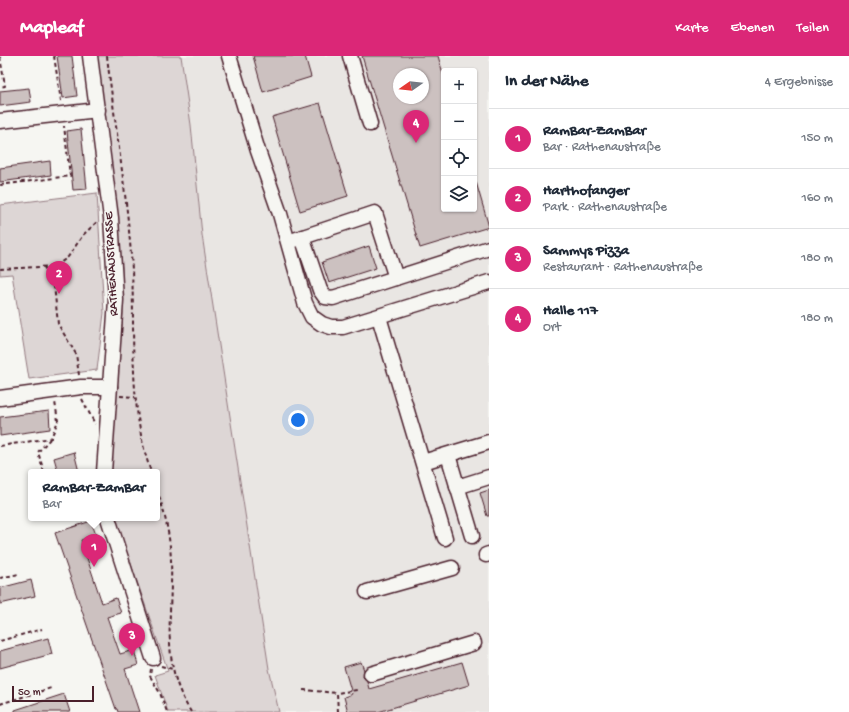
<!DOCTYPE html>
<html lang="de">
<head>
<meta charset="utf-8">
<style>
	:root { --surface:#fff; --page:#f2f2f3; --text:#1f2937; --muted:#747a83; --line:#e0e1e3; --accent:#db2777 }
	body { margin:0; font-family:"Gochi Hand",sans-serif; background:var(--page); color:var(--text) }
	.controls { position:absolute; right:12px; top:12px; display:grid; overflow:hidden; border-radius:4px; box-shadow:0 1px 3px #0004 }
	.controls button { width:36px; height:36px; display:grid; place-items:center; padding:0; border:0; border-bottom:1px solid var(--line); background:var(--surface); color:var(--text); font:20px sans-serif }
	.compass { position:absolute; left:393px; top:12px; width:36px; height:36px; border-radius:50%; background:var(--surface); box-shadow:0 1px 3px #0004; rotate:256deg }
	.scale { position:absolute; left:12px; bottom:10px; width:82px; box-sizing:border-box; padding-left:4px; border:2px solid #4a1f2b; border-top:0; font-size:11px; line-height:14px; white-space:nowrap; color:#4a1f2b; -webkit-text-stroke:3px #f6f6f2; paint-order:stroke }
	.you { position:absolute; left:298px; top:364px; width:14px; height:14px; margin:-10px; border:3px solid #fff; border-radius:50%; background:#1a73e8; box-shadow:0 0 0 6px #1a73e833 }
	.badge { display:grid; place-items:center; width:26px; height:26px; border-radius:50%; background:var(--accent); color:#fff; font-size:13px; font-weight:700 }
	.pin { position:absolute; translate:-50% -33px; filter:drop-shadow(0 1px 2px #0008) }
	.pin::after { content:''; position:absolute; top:21px; width:14px; height:12px; background:inherit; clip-path:polygon(0 0,100% 0,50% 100%) }
	.popup { position:absolute; left:28px; top:413px; width:132px; height:52px; box-sizing:border-box; display:grid; place-content:center; border-radius:4px; background:var(--surface); filter:drop-shadow(0 1px 3px #0005); font-size:13px; white-space:nowrap; color:var(--muted) }
	.popup b { font-size:15px; color:var(--text) }
	.popup::after { content:''; position:absolute; left:50%; top:100%; margin-left:-8px; border:8px solid transparent; border-top-color:var(--surface) }
	.list { margin:0; padding:0; list-style:none }
	h2 { display:flex; justify-content:space-between; align-items:center; height:52px; margin:0; padding:0 16px; font-size:17px }
	h2 small { font-size:13px; font-weight:400; color:var(--muted) }
	.list li { display:grid; grid-template-columns:26px 1fr auto; gap:12px; align-items:center; box-sizing:border-box; height:60px; padding:0 16px; border-top:1px solid var(--line) }
	.list b { display:block; font-size:15px; white-space:nowrap }
	.list p { margin:0; font-size:13px; white-space:nowrap; color:var(--muted) }
	.list em { font-size:13px; font-style:normal; color:var(--muted) }
	.icon { flex:none; width:22px; height:22px; fill:none; stroke:currentColor; stroke-width:2; stroke-linecap:round; stroke-linejoin:round }
	.map { position:relative; flex:none; width:489px; height:656px; overflow:hidden }
	header { display:flex; align-items:center; gap:24px; box-sizing:border-box; height:56px; padding:0 20px; background:var(--accent); color:#fff }
	header strong { font-size:19px }
	nav { display:flex; gap:22px; margin-inline-start:auto; font-size:14px }
	main { display:flex }
	aside { flex:1; background:var(--surface) }
	.map>svg:first-child { display:block }
</style>
</head>
<body>
<header>
<strong>Mapleaf</strong>
<nav><a>Karte</a><a>Ebenen</a><a>Teilen</a></nav>
</header>
<main>
<div class="map">
<svg width="489" height="656" viewBox="0 0 489 656">
	<rect width="100%" height="100%" fill="#f6f6f2"/>
	<filter id="ink" filterUnits="userSpaceOnUse"><feTurbulence type="fractalNoise" baseFrequency=".025" numOctaves="2"/><feDisplacementMap in="SourceGraphic" scale="8" xChannelSelector="R" yChannelSelector="G"/><feConvolveMatrix kernelMatrix="1 2 1 2 8 2 1 2 1" color-interpolation-filters="sRGB"/></filter>
	<g filter="url(#ink)">
		<path fill="#e9e6e3" fill-rule="evenodd" d="M181,0h308v656h-210l-10,-43 -67,-434 -11,-110zM444,15h30v138h-30zM399,18h24v24h-24z"/>
		<g fill="#ddd6d5" stroke="#947a80">
			<path d="M96,0h85l10,69 11,110 67,434 10,43h-111l-13,-37 13,-4 -53,-153h42v-46h-47l13,-159 -1,-45 -7,-77h-3z"/>
			<path d="M97,137l7,120 -7,57 -68,9 -17,-105 -12,1v-70z"/>
		</g>
		<g fill="#ccc1c0" stroke="#4a1f2b" fill-rule="evenodd">
			<path d="M57,0h15l5,40 -14,2z"/>
			<path d="M253,0h52l6,21 -48,15z"/>
			<path d="M362,0h76l6,21v132h30v-26l2,-1 13,45 -69,21zM399,18h24v24h-24z"/>
			<path d="M29,32l2,14 -31,4v-15z"/>
			<path d="M320,47l28,93 -48,15 -28,-94z"/>
			<path d="M81,73l6,60 -14,1 -6,-59z"/>
			<path d="M50,105l1,14 -51,7v-14z"/>
			<path d="M369,190l7,22 -47,15 -7,-21z"/>
			<path d="M49,355l1,18 -50,7v-19z"/>
			<path d="M74,396l5,20h-21l-4,-14z"/>
			<path d="M489,434v26h-2l-7,-23z"/>
			<path d="M91,465l5,14 -15,5 21,63 14,-5 5,15 -14,4 13,37 14,-4 4,15 -13,4 14,43h-21l-1,-3h-1l-61,-176z"/>
			<path d="M31,524l4,16 -35,8v-16z"/>
			<path d="M48,582l4,16 -52,14v-17z"/>
			<path d="M361,606l3,8 -1,7 4,4 2,8 93,-27 7,23 -91,27h-30l-4,-15 8,-3 -8,-27z"/>
			<path d="M64,638l6,18h-55v-2z"/>
		</g>
		<g fill="none" stroke-linecap="round" stroke-linejoin="round">
			<defs>
				<g id="minor">
					<path d="M90,0l21,162 5,82 -12,172"/>
					<path d="M229,0l29,95 22,63 25,89 7,14 10,7 9,3h12l146,-45"/>
					<path d="M350,0l20,68"/>
					<path d="M0,65l98,-11"/>
					<path d="M302,181l18,53 5,7 8,1 156,-50"/>
					<path d="M294,184l81,-27 21,65"/>
					<path d="M379,261l66,221"/>
					<path d="M0,342l81,-11h29"/>
					<path d="M448,399l24,81"/>
					<path d="M423,406l66,-20"/>
					<path d="M457,431l32,-10"/>
					<path d="M108,462l45,140"/>
					<path d="M486,499l3,-1"/>
					<path d="M367,536l85,-24"/>
					<path d="M371,618l103,-31"/>
				</g>
			</defs>
			<use href="#minor" stroke="#4a1f2b" stroke-width="17"/>
			<g stroke="#4a1f2b" stroke-width="2" stroke-dasharray="4 3" stroke-linecap="butt">
				<path d="M54,0l7,45"/>
				<path d="M107,0c8,71 21,143 25,214 3,68 -4,137 19,202"/>
				<path d="M0,1l5,29 -5,1"/>
				<path d="M0,129l70,-9 -6,-50"/>
				<path d="M44,211l10,18 4,39 18,30 3,21"/>
				<path d="M0,213l56,-3 12,-9 15,-22 15,-14"/>
				<path d="M120,340l15,1"/>
				<path d="M82,343l13,25"/>
				<path d="M0,390l51,-8 7,-17 -3,-19"/>
				<path d="M44,416l-6,-20 12,-13"/>
				<path d="M157,434c8,23 13,46 14,70 2,54 -12,103 20,152"/>
				<path d="M59,462h3"/>
				<path d="M0,522l19,-4"/>
				<path d="M0,585l42,-12"/>
				<path d="M161,610l12,3"/>
				<path d="M151,613l-1,7 10,17 7,19"/>
				<path d="M303,634l34,3"/>
				<path d="M0,648l51,-16"/>
				<path d="M338,656l-1,-19 20,-3"/>
			</g>
			<use href="#minor" stroke="#f6f6f2" stroke-width="14"/>
		</g>
	</g>
	<g text-anchor="middle" dominant-baseline="central" stroke-width="3" stroke-linejoin="round" paint-order="stroke">
		<g font-size="13" fill="#4a1f2b" stroke="#f6f6f2">
			<text transform="translate(112 208) rotate(-93)">RATHENAUSTRASSE</text>
		</g>
	</g>
</svg>
<div class="controls">
<button>+</button>
<button>−</button>
<button><svg class="icon" aria-label="locate" viewBox="0 0 24 24"><circle cx="12" cy="12" r="6"/><path d="M12 2v4M12 18v4M2 12h4M18 12h4"/></svg></button>
<button><svg class="icon" aria-label="layers" viewBox="0 0 24 24"><path d="M12 4l9 5-9 5-9-5zM3 14l9 5 9-5"/></svg></button>
</div>
<svg class="compass" viewBox="-18 -18 36 36"><path d="M0-13l5 13h-10z" fill="#e53935"/><path d="M0 13l5-13h-10z" fill="#747a83"/></svg>
<div class="scale">50 m</div>
<div class="you"></div>
<div class="pin badge" style="left:94px;top:511px">1</div>
<div class="popup"><b>RamBar-ZamBar</b>Bar</div>
<div class="pin badge" style="left:59px;top:238px">2</div>
<div class="pin badge" style="left:132px;top:600px">3</div>
<div class="pin badge" style="left:416px;top:87px">4</div>
</div>
<aside>
<h2>In der Nähe<small>4 Ergebnisse</small></h2>
<ul class="list">
<li><span class="badge">1</span><div><b>RamBar-ZamBar</b><p>Bar · Rathenaustraße</p></div><em>150 m</em></li>
<li><span class="badge">2</span><div><b>Harthofanger</b><p>Park · Rathenaustraße</p></div><em>160 m</em></li>
<li><span class="badge">3</span><div><b>Sammys Pizza</b><p>Restaurant · Rathenaustraße</p></div><em>180 m</em></li>
<li><span class="badge">4</span><div><b>Halle 117</b><p>Ort</p></div><em>180 m</em></li>
</ul>
</aside>
</main>
</body>
</html>
